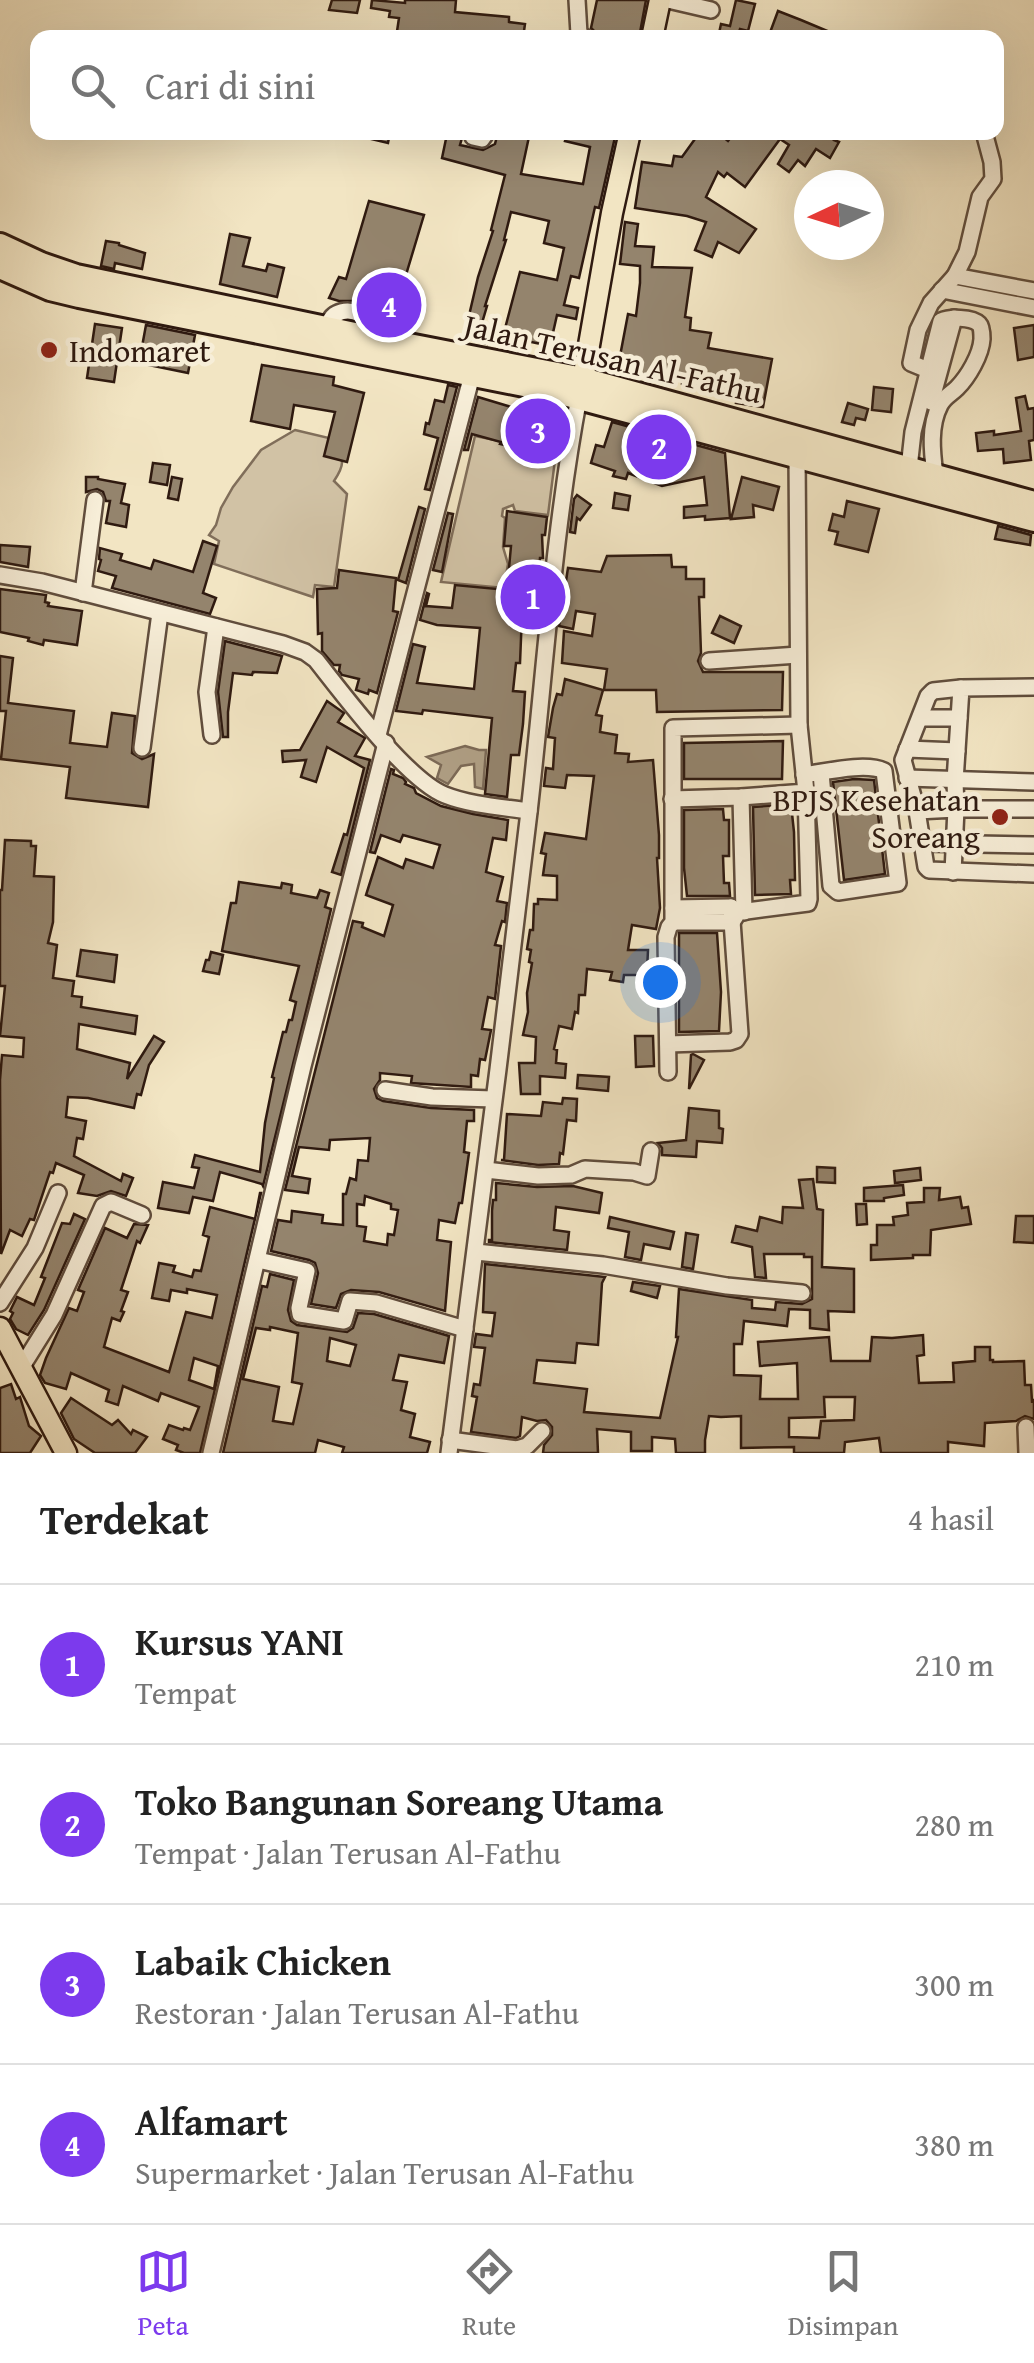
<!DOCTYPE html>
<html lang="id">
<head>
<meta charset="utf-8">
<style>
	:root { --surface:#fff; --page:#f6f6f6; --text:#222; --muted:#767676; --line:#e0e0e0; --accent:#7c3aed }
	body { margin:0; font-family:"Gentium Book Plus",serif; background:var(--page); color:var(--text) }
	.compass { position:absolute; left:794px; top:170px; width:90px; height:90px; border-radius:50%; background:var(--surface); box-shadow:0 10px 40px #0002; rotate:266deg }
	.you { position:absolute; left:660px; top:982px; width:35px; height:35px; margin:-25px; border:8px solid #fff; border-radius:50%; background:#1a73e8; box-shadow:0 0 0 15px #1a73e833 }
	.badge { display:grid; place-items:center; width:65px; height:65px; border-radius:50%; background:var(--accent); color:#fff; font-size:32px; font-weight:700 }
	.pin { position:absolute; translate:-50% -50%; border:5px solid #fff; box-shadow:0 2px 10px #0006 }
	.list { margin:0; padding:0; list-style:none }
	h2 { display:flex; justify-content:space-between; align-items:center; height:130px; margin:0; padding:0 40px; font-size:42px }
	h2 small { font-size:32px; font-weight:400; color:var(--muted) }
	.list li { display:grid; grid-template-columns:65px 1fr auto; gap:30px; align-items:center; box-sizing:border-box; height:160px; padding:0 40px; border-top:2px solid var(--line) }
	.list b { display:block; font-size:38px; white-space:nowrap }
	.list p { margin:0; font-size:32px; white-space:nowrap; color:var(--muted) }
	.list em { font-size:32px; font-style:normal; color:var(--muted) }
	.icon { flex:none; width:55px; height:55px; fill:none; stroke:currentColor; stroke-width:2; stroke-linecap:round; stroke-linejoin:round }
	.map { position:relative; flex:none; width:1034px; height:1453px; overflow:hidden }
	.search { position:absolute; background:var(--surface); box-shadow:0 10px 40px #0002; left:30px; right:30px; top:30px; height:110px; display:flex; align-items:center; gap:25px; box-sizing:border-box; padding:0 35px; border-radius:20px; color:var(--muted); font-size:38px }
	.sheet { height:770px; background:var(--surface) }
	nav { display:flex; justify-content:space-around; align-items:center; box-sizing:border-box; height:140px; border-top:2px solid var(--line); background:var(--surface); font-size:28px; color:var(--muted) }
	nav a { display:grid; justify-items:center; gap:5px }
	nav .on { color:var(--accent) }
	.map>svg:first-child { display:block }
</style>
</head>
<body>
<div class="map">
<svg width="1034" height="1453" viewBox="0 0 1034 1453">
	<rect width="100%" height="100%" fill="#f2e5c3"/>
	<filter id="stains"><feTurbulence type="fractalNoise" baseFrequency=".002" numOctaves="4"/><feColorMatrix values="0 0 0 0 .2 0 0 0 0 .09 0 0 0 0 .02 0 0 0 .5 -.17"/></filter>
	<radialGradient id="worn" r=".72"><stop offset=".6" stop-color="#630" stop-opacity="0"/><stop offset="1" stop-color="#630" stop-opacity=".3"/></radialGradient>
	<g fill="#d1c2a5" stroke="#806e5a" stroke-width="2.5">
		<path d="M295,430l34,8c13,20 19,22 5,43l13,13 -13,93 -19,-2 -2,12 -99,-33 5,-23 -10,-6 7,-10 5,-17 12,-21 28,-37z"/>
		<path d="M475,436l81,16 -8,63 -33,-4 -2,-6 -10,4 -1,7 3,2 -2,29 5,17 -4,24 -63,-6z"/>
	</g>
	<path fill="#b0a086" stroke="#7c6a57" stroke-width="2.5" d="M465,746l14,4h7l-3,39 -8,-2 -1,-23 -13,2 -13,18 -11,-6 4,-13 -14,-8z"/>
	<g fill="#94846d" stroke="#2f1a10" stroke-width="2.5" fill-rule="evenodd">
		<path d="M332,0h28l-3,13 -28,-3z"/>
		<path d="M372,0l33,3v-3h51l-1,12 54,5v5l16,2 -2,14 -40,-4v4l-28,-3 -1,3h-58l3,-20 -10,-1 1,-6 -19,-3z"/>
		<path d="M597,0h49l-7,38h-19l-25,-6 -4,-4z"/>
		<path d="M736,0l19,4 -7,27 -8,-2 -3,9h-19l3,-14 9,2z"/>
		<path d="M778,11l23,9 43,18h-76z"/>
		<path d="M360,132h30l-2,11 -29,-7z"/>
		<path d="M498,132h32l-9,42 62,10 7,-37 -25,-6 3,-9h25l22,5 -16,71 -4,-1 -16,71 -8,-2 -7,29 14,3 -2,11 -19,-4 -7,31 -47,-10 17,-64 37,8 7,-32 -20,-5 5,-22 -38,-9 -7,28h2l-21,66h2l-5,17 9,2 -4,19 -23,-7 14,-60 15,-46 -2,-1 14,-55 -63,-17 5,-24 15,4 -2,7 23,5 12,-6z"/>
		<path d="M700,132h17l11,9 7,-9h103l-4,8 5,2 -9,16 -14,-9 -11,17 -7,-6 -9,12 -11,-8 11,-19 -9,-6 -35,48 -18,-14 -3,4 -6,-5 -12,25 50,32 -17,24 -21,-11 -6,15 -17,-7 11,-28 -19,-6 -52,-8 7,-46 30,4 2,-10 8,1z"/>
		<path d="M369,201l55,14 -31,103 -18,-6 -17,-11h-19l-10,-3 10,-21 7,2z"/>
		<path d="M625,222l13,2 -3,22 19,1 -2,20 40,1 -7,49 6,1 -1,12 21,3 -3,15 64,11 -9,48 -27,-4 2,-13 -31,-2 -25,-4v-3l-65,-9 11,-58 8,2 4,-33v-17l-20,-2z"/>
		<path d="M230,234l20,4 -7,28 23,5 2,-7 16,4 -7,29 -57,-13z"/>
		<path d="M106,241l13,2v2l26,8 -3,16 -27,-6 -1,6 -13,-3z"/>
		<path d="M95,324l27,4 -8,54 -27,-4z"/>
		<path d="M146,325l49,10 -7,38 -49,-10z"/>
		<path d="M1034,325v32l-16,3 -4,-32z"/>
		<path d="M262,365l72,12 -1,8 31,8 -17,69 -23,-6 11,-44 -41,-7 -4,24 -39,-8z"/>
		<path d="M448,385l9,2 -27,103 -5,-1 13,-51 -14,-4 2,-11 3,1 6,-24 9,2z"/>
		<path d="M874,387l19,2 -2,23 -19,-2z"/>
		<path d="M1025,396l3,13 6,-1v32l-5,1 2,19 -27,3 -1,-14 -25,2 -2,-18 18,-2v4l27,-4 -5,-33z"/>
		<path d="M478,397l53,16 -2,7 13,2 -1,5 7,1 -5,23 -9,-2 -1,3 -33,-8 1,-2 -29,-8 -4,16h-4z"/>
		<path d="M848,403l20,6 -3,11 -9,-2 -2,7 -12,-3z"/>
		<path d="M612,422l113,31 5,65 -25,2v-4l-21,2v-11l23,-2 -3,-28 -42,9 -34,-13 -2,6 -13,-3 2,-5 -24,-8 5,-18 8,2z"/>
		<path d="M153,463l17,2 -3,20 -17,-3z"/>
		<path d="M86,477h12v2l27,5 -4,19 8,2 -3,22 -20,-4 4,-22h-4l-3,-9 -6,-3 -11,3z"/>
		<path d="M172,477l10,2 -4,21 -10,-2z"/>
		<path d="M742,477l37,10 -6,23 -20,-5 1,12 -23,2z"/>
		<path d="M615,493l15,3 -2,14 -15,-2z"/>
		<path d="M577,495l14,10 -11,15 -3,-2 -2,15 -5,-1 4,-33z"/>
		<path d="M847,501l32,8 -11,43 -33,-8 3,-12 -9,-2 4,-16 11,3z"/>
		<path d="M419,507l6,2 -19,74 -8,-3z"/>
		<path d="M507,511l40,6 -2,18h-3l1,23h-3l-3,43h-12l-1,13h-2l-2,49h-4l-3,28 12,1 -2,32 -4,31h-8l-4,42 -22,-3 7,-76 -69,-8 -1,4 -26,-3 17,-67 12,3 -8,36 57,6 6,-61 -43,-3 -17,-5 7,-27 2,1 -3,12 26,2 3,-23 52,5 4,-44h-7z"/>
		<path d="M448,513l5,1 -11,58 -9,-2z"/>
		<path d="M998,526l33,9 -1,10 -35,-6z"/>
		<path d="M203,541l14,5 -14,47 13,5 -6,16 -98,-26 4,-12 -18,-5 3,-11 -2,-1 1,-11 22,6 -2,6 31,9 3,-9 39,12z"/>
		<path d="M0,545l30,2 -2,20 -28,-5z"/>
		<path d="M671,555l1,12h14v12h18v18h-5l2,56 -3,8 5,11h80l-1,38 -125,2 -1,-22h-52l3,-21 -45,-6 2,-32 28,5 3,-22 -19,-3 -3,18 -14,-3 9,-58 33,4 6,-16z"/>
		<path d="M339,570l57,8 -3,33 5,1 -21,81 -8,-3 -1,4 -12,-4 3,-11 -17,-4 -3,-4 1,-6h-6l-12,-14v-18l-4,1 -1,-45 20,-1z"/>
		<path d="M0,589l46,6 -1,7 4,1 -1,3 34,5 -5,34 -33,-5 -1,5 -15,-4 1,-3 -29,-6z"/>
		<path d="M720,616l21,10 -7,17 -22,-10z"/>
		<path d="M225,641l57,15 -5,17 -24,-1 -1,3 -19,-2 -5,39v25h-5l-5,-45z"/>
		<path d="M0,656l13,2 -5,45 66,8 -4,32 37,4 5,-34 23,3 -3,37 10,6 12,-5 -6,53 -82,-9 4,-31 -69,-8 5,-48h-6z"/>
		<path d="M565,679l38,11 -7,25 6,1 -2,16 17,3 -2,18 14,1 -1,8 25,-2 6,75v23h-2l3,50 -4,21 -24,-4 -4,25h20l-1,21h-5v4h-18l-1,7 -13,-2 2,-8 -25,-3 -2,26h-6l-1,18 -3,-1 -3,17 -13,-3 -5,23 3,1 -1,13 10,1 -1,14 -25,-2v18h-19l-2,-31h16l1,-26 -13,-2 5,-23 -1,-19 5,-30 -3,-1 2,-12 -4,-1 3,-19h3l1,-26h4v-5l19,1v-24l-14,-1 3,-21 -5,-1 4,-20 41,6 8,-63 -27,-1 -2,13 -21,-2 2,-18 7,1 2,-31 -7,-1 5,-29 4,-14 5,1z"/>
		<path d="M327,701l17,12 -6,9 27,16 -10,18 15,4 -29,115 -9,-3 12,-38 3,1 17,-67 -37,-21 -11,35 -15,-5 5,-17 -23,2 -1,-11 18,-1z"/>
		<path d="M783,741l-1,38h-98v-36z"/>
		<path d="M391,769l3,1 -1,4 10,4 3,4 -1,2 9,4 2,5 25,13 32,8 35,6 -2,20 -13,-2 -7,34 17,5 -6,24 10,2 -2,19 -3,-1 -7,24 6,1 -6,53 -7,-2 -6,32 9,1 -6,30 -5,-1 -2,17 -7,-1v12l-60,-4 1,-7 -32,-3v7l-6,9 3,9 6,3 48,7 43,2v11h-7l-3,31 5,1 -7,50h-3l-4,20 -16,-3 -2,20 14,2 -6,69 -66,-19 -28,-2 -10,4 -5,14 -25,-4 7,-31 -3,-10 -6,-3 -38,-9 7,-31 13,2 1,-11 31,4 -1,8 21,2v-31h3l4,-16 6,2 2,-20 10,1 2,-23 -40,2 -1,10 -30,-3 -7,29 18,3 -2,14 -23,-3 68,-269 10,2 -1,4 22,9 9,-31 -27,-10 12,-38 25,11 3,-9 27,9 7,-23 -37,-10 -3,7 -19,-7 -6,18 -5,-1zM365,1196l26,8v5l7,1 -4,25 -6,-1 -1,11 -23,-4 2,-14 -9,-1v-22l7,1z"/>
		<path d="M854,779l20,1 11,94 -41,6 -11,-98z"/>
		<path d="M791,804l3,28 1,48h-5l1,14 -36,1 -2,-88z"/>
		<path d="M723,809l1,11h5v36h-6l1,27h5l1,13h-43l-3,-28v-58z"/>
		<path d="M5,840l26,1v5h5l-2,30 20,1 -1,45 -5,21 9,2 -4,33 21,3 -2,15 10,1 -1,10 56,9 -2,18 -56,-10 -2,25 53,14 -3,16 27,-43 10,6 -15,23 -8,30 -4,-1 -3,14 -46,-10 -20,-1 -2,20 20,4 -3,18 -6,-1 -3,18 47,25 2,-7 10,4 -7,18 -15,-5 -14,5 -19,-3 6,-18 -28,-12 -3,10 -3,-1 -16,48 -4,-1 -8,17 -12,-6 -9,24 -1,-174 2,-25 21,2 1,-19 -24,-2 5,-50h-5v-96h2z"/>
		<path d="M239,882l42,6 1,-5 10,2 -1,8 26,5 3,-8 9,3 -4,14 6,2 -4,17 -64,260 -1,-2 -42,-12 -7,29 -20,-4 -4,16 -31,-5 5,-26 31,6 5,-20 -7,-1 3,-12 65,17 5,-49 9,-45 -2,-1 11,-45h3l3,-12h3l4,-18 -6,-2 9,-34 -77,-15 9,-48h5z"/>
		<path d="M679,933h38l4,59 -2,39 -40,1z"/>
		<path d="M81,950l36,5 -3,27 -37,-6z"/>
		<path d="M211,952l12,3 -4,19 -16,-3 3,-11h3z"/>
		<path d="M635,1036h18l1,30 -18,1z"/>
		<path d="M693,1054l11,6 -15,29 2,-34z"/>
		<path d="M578,1075l31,2 -1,14 -31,-3z"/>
		<path d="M563,1098l14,1 -1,22 -9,-1 -4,34 -3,-1 -1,11 -21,1 -37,-5h3l3,-46 34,2 2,-14 19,2z"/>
		<path d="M689,1108l30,3v17l4,1 -1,14 -25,-2 -1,16 -34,-2v-7l-4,-5 28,-3z"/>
		<path d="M817,1167l18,1v15l-18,-1z"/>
		<path d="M920,1168l1,12 -26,3 -1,-12z"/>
		<path d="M813,1179l4,30 6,1 -1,57 32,2v43l-26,-1 1,19 -19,-2v-18l-21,-1 -2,17 -43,-5 -2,23h-8v31l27,1 -1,23h38l-1,-36 -37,3 -2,-24 71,-5 2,24h39l2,-24 20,1 31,-3 1,20 -7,1 2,27 35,-1 -1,-19 22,-2v-14h15v13h3v2l31,-1 1,24h6l1,16 2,-1v19l-9,-3 -9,5 -31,2 -1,23 -36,-4v11h-67l-2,-15 -34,4 -1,11h-50v-6l-53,1v-32l-20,1 -12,-1 -4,24v13h-29l-1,-14 -23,-2v14h-21v-19l-34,-3 1,24h-55l1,-8 8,-10v-8l-6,-7 -9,1 -15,-4 -2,19 -4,2 -45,-6 6,-35 -5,-1 2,-12 6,1 5,-37 -11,-1 2,-13 16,2 3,-23 -12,-1 2,-48 120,13 -3,6 -4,62 -21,-2 -2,20 -38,-3 -3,23 53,6 -3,23 76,6 18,-81h-2l3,-48 73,11v8l23,2 1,-8 26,2 10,-5v-42h-8v-3h-40l2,24 -11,-1 -3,-30 -20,-5 4,-16 21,5 3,-14 22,6 1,-16 20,1 -4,-28zM824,1397h31l-1,23 -33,1 -2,17 -30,-1v-19l36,-1z"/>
		<path d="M496,1183l41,4 36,-1 29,7 -3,20 -43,-6 -2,23 15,2 -2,18 -78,-8v-2h3v-29l1,-11h3z"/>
		<path d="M903,1185l1,10 -20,3v3h-20v-13z"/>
		<path d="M924,1188h16l-1,12 21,-3 2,11 6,-1 3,17 -40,6 -1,25h-17v3l-42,2v-15h6v-20h17l-1,-8 15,-2 -1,-12 17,-1z"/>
		<path d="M260,1193h1l-61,260h-16l-8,-3 2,-5 -15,-6 6,-14 14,5 1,-2 6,2 9,-23 -38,-14 -3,8 -35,-15 -5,19 -12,-4 3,-11 -38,-17 -5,16 -21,-6 -5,-8 6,-17 23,-50 8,3 7,-19 -6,-2 27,-62 22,10 7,-14 14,1 -8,18 -3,-2 -16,49 7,2 -7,19 3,1 -4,9 -8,-3 -8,29 65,25 17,-60 26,6 5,-23 -30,-6v4l-16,-3 -2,11 -17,-3 7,-35 16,3 -2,6 19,5 2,-7 7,1 8,-34 -6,-2 7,-28 45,12zM194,1358l24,8 -4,23 -25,-9z"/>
		<path d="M856,1204h10l1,20 -10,1z"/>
		<path d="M74,1214l11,5 -41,91 -16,25 -12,-6 -6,-10 3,-6 -3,-2 7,-14 17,8 11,-27 -4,-1 21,-54 8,1z"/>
		<path d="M1016,1216h18v27l-20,-1z"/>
		<path d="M610,1217l64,15 -4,17 -26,-5 -3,16 -16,-3 4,-25 -21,-4z"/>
		<path d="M686,1233l12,2 -5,34 -11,-2z"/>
		<path d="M270,1274l24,6 -6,30 3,11 6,4 50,7 6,-4 5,-15 16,1 75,22 -5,27 -45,-8 -6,25 14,2 -6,28 14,4 -5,23 20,5 -3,11h-85l2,-6 -26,-7 -3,13h-92l39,-167 5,1zM270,1327l28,6 -6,49 10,2 -9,40 -20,-3 6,-34 -36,-8 13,-51 14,2zM330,1338l26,7 -6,21 -23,-5z"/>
		<path d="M633,1282l27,4 -3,12 -26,-7z"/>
		<path d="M11,1384l5,15 4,-2 9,29 12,10 -11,17h-30v-65z"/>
		<path d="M71,1398l41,27 6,-5 13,14 2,-4 14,7 -12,16h-40l-21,-14 -13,-26z"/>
	</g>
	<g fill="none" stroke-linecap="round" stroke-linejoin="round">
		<defs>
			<g id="minor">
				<path d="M577,0l2,34 7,4"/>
				<path d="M668,0l43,10"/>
				<path d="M473,137l9,2 5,-7"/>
				<path d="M955,276l79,15"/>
				<path d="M942,290l92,18"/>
				<path d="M326,328c3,-5 5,-12 10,-14 17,-9 39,4 35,23"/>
				<path d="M928,370l-17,-7 7,-33 13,-27 24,-27 12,-24 13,-55 13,-18 -1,-17 -8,-30"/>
				<path d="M931,402l23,-84"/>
				<path d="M909,468l4,-36 28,-111c8,-4 31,-4 38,3 3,3 3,12 3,15 -1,16 -14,38 -25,49 -6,6 -13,9 -17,17 -11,21 -8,47 -5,70"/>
				<path d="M0,575l42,7 241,62 22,8 11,8c27,34 91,120 129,135 25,10 57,12 84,16"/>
				<path d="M83,593l12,-93"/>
				<path d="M709,661l89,-6"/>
				<path d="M1034,687l-73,1 -6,93 1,28h78"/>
				<path d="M920,718h39"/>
				<path d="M212,735l-5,-43 9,-65"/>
				<path d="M378,735l94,-360"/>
				<path d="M142,748l18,-135"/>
				<path d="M907,749l50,2"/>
				<path d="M804,775c21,-3 62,-13 80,-4l14,112 -60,9 -7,-6 -10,-113"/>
				<path d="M907,778l127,4"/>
				<path d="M741,797l3,115"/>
				<path d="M672,799l69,-2 65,-5 -7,-67 -2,-270"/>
				<path d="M917,811l9,56 3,3 105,4"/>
				<path d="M922,843l112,2"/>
				<path d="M953,872l3,-63 -39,2 -14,-51 25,-64 5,-5 28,-3"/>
				<path d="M673,908l58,-1"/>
				<path d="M739,912l69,-9 1,-4 -3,-107"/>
				<path d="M673,922h59l4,-6"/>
				<path d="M668,1044l62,-2 6,-2 4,-6 -9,-127"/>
				<path d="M668,1072l-2,-135 3,-10 4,-5v-194l126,-3"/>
				<path d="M385,1090l47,7 61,2"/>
				<path d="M486,1170l52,6 33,-1 14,-6 49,3 13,4 4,-25"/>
				<path d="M476,1252l127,13 124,21 75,7"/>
				<path d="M258,1260l49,11 -8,37 1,6 44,7 6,-20 26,2 89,26"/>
				<path d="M0,1303l35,-55 23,-55"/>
				<path d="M21,1368l33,-53 49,-109 8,-4 31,13"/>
				<path d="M1026,1427l1,26"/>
				<path d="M450,1440l67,9 10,-3 15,-15"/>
				<path d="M211,1453l92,-387 83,-323"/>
				<path d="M449,1453c28,-214 55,-427 80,-641 16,-139 24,-278 50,-415"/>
			</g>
			<g id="major">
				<path d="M652,38l8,-38"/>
				<path d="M581,391l31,-178 18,-81"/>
				<path d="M0,1328l66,125"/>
			</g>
			<g id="highway">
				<path d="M0,245l41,19 35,12 312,65 195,38 451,124"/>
				<path d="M0,267l50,22 29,7 470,94 485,130"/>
			</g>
		</defs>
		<use href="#minor" stroke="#604d3d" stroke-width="20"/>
		<use href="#major" stroke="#2f1a10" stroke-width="25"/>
		<use href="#highway" stroke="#2f1a10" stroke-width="28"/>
		<use href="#minor" stroke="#f7eed8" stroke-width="15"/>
		<use href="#major" stroke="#f2e5c3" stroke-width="20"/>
		<use href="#highway" stroke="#f2e5c3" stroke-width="22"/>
	</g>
	<g fill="#8f2418" stroke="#f7eed8" stroke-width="4">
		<circle cx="49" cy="350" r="10"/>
		<circle cx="1000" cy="817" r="10"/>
	</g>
	<g text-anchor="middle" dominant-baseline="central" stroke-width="9" stroke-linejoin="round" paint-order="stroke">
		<g font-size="32" fill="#2f1a10" stroke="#f7eed8" text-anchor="start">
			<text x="69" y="350">Indomaret</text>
			<text x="980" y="799" text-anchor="end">BPJS Kesehatan<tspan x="980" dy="37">Soreang</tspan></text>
		</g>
		<g font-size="32" fill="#2f1a10" stroke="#f7eed8">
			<text transform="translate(613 358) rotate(13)">Jalan Terusan Al-Fathu</text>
		</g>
	</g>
	<rect width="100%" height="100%" filter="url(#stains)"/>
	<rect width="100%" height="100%" fill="url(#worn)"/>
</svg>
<svg class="compass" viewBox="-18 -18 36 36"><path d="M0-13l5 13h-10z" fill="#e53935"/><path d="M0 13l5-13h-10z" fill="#767676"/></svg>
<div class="you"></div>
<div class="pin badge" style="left:533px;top:597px">1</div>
<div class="pin badge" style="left:659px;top:447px">2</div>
<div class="pin badge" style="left:538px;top:431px">3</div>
<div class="pin badge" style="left:389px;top:305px">4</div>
<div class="search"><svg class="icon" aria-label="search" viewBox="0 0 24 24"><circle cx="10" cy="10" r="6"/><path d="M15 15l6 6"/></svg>Cari di sini</div>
</div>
<section class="sheet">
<h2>Terdekat<small>4 hasil</small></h2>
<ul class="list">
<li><span class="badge">1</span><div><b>Kursus YANI</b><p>Tempat</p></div><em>210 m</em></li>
<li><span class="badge">2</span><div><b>Toko Bangunan Soreang Utama</b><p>Tempat · Jalan Terusan Al-Fathu</p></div><em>280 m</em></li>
<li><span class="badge">3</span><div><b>Labaik Chicken</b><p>Restoran · Jalan Terusan Al-Fathu</p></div><em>300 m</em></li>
<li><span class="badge">4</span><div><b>Alfamart</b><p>Supermarket · Jalan Terusan Al-Fathu</p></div><em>380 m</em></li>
</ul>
</section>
<nav>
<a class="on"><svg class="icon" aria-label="map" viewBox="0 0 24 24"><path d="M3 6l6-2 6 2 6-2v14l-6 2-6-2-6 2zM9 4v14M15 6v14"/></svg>Peta</a>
<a><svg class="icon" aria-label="directions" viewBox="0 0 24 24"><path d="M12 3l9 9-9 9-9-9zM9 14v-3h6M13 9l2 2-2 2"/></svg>Rute</a>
<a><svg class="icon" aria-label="saved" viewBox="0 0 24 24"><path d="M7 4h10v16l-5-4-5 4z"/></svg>Disimpan</a>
</nav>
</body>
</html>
